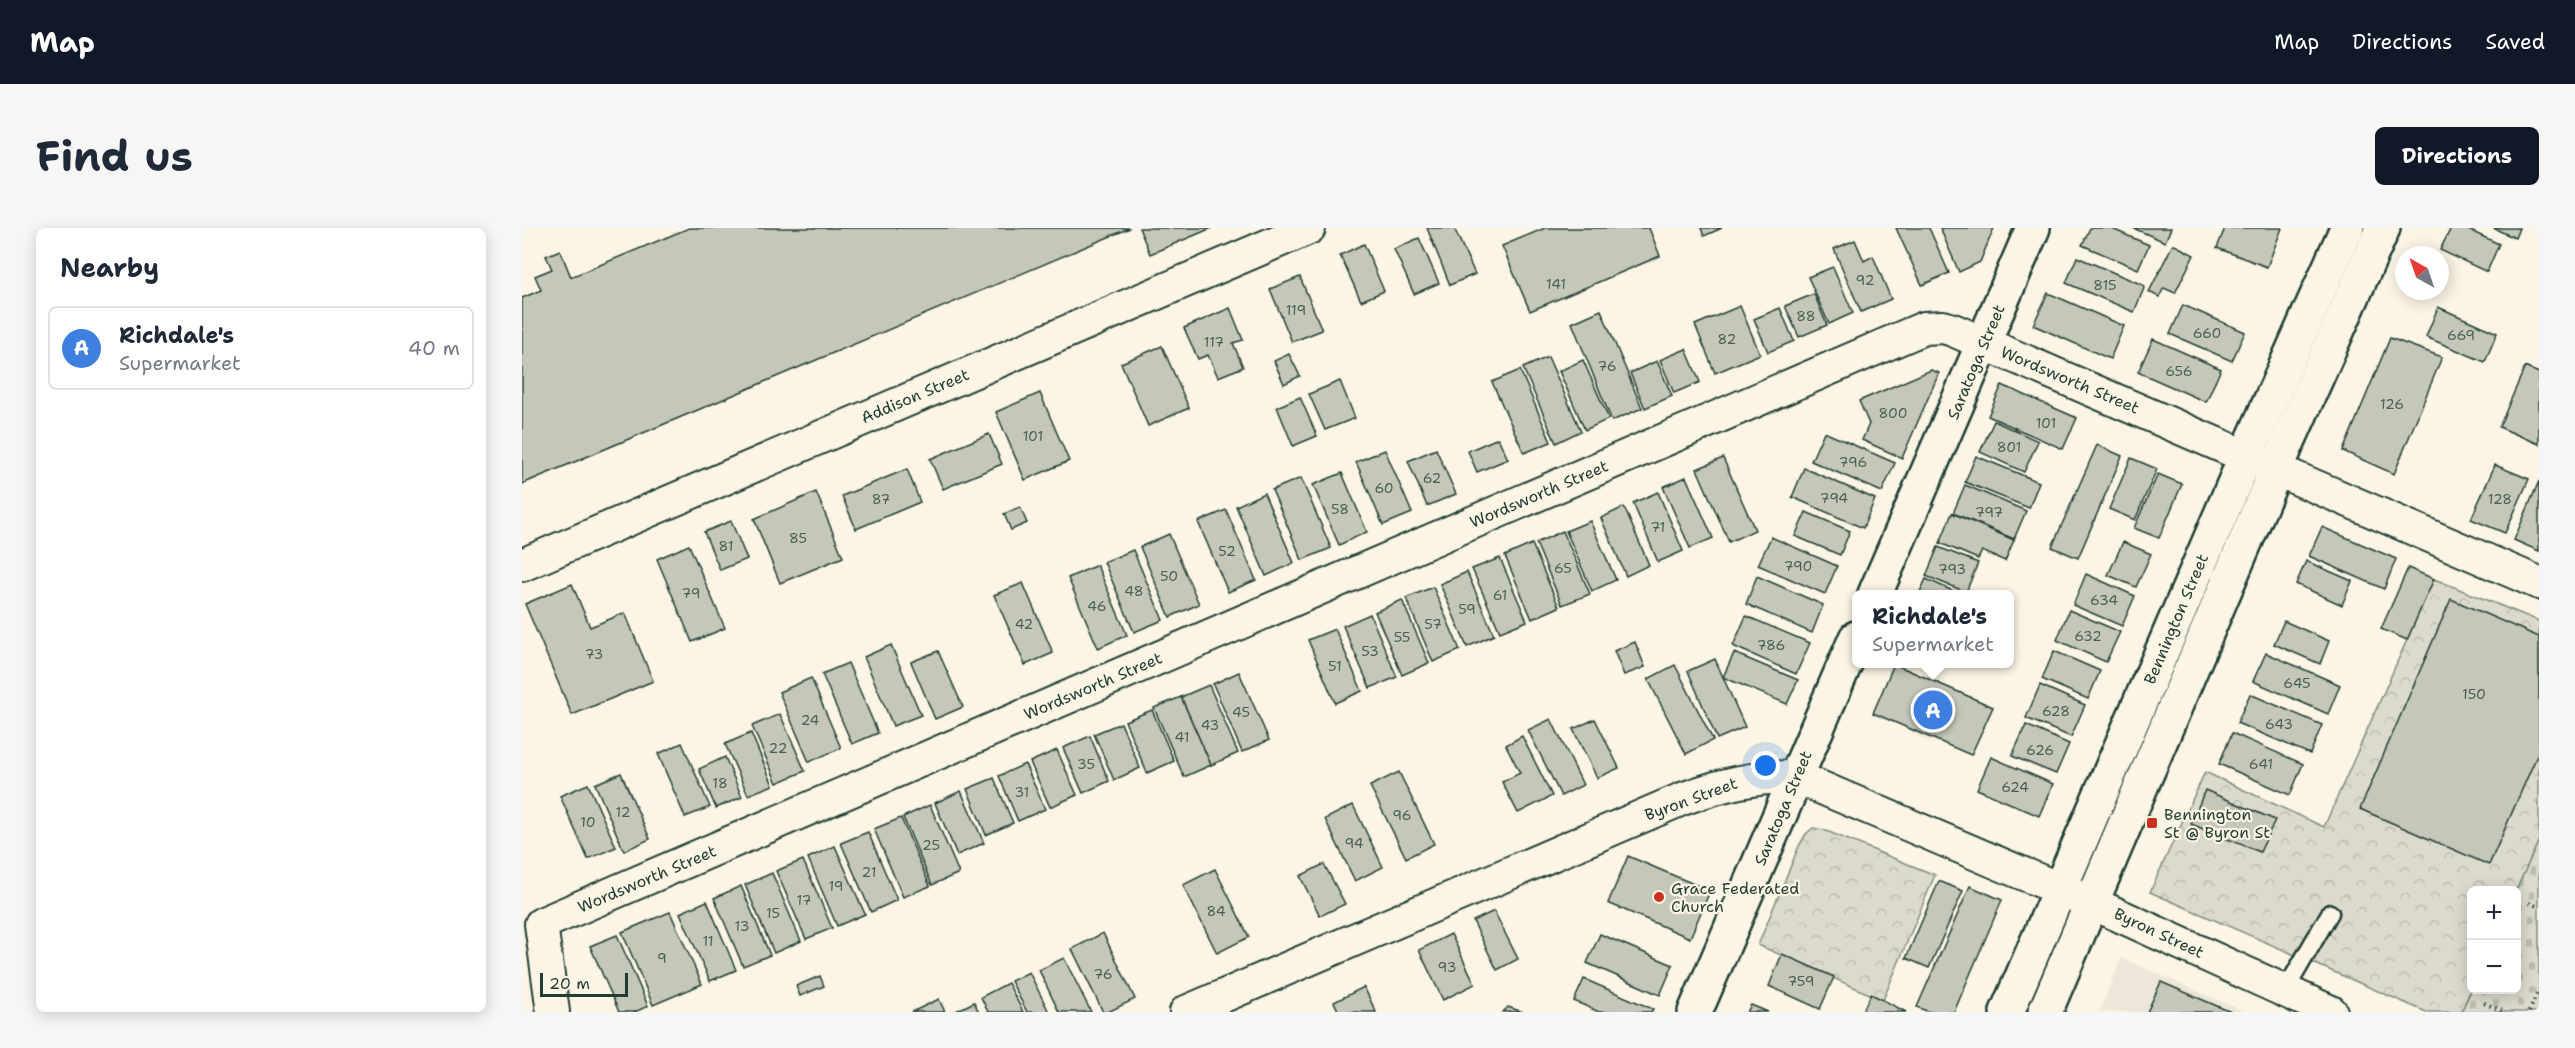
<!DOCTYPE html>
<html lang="en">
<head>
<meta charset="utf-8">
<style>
	:root { --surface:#fff; --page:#f6f6f7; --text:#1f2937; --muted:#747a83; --line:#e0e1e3; --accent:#111827 }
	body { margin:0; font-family:"Shantell Sans",sans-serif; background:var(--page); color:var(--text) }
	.controls { position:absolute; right:18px; bottom:18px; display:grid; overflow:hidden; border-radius:9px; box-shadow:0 3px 15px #0003 }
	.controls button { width:54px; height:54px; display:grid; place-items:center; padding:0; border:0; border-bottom:2px solid var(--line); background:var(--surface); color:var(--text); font:30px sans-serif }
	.compass { position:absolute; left:1873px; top:18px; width:54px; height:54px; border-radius:50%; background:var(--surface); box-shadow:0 3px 15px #0003; rotate:320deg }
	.scale { position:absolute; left:18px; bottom:15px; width:88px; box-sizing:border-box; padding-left:6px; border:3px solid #1f3d34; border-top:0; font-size:16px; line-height:21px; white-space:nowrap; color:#1f3d34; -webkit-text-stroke:4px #fcf5e5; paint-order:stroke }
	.you { position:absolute; left:1244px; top:538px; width:21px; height:21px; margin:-15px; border:4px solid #fff; border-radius:50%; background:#1a73e8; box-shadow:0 0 0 9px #1a73e833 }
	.badge { display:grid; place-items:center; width:39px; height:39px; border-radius:50%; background:var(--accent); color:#fff; font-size:20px; font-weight:700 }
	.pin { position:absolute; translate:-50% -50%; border:3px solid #fff; box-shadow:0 2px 6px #0006 }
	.popup { position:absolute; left:1330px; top:362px; width:162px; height:78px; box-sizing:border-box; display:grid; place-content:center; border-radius:9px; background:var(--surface); filter:drop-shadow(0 2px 4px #0005); font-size:20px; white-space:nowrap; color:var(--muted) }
	.popup b { font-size:22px; color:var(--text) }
	.popup::after { content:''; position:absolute; left:50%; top:100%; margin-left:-12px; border:12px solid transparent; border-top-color:var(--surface) }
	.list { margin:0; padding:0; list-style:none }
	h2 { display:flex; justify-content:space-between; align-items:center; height:78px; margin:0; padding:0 24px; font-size:26px }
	h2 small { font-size:20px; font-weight:400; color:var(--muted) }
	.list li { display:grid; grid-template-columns:39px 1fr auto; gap:18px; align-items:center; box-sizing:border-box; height:84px; margin:0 12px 12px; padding:0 12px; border:2px solid var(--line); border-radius:9px }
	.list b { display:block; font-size:22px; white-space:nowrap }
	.list p { margin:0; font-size:20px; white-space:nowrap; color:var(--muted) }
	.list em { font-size:20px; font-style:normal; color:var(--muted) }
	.map { position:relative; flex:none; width:2017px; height:784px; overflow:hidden; border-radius:9px }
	header { display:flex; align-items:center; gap:36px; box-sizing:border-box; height:84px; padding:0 30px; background:var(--accent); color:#fff }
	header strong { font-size:28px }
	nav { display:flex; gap:33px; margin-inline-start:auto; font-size:21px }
	.intro { display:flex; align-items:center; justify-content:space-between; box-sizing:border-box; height:144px; padding:0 36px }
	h1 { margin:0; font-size:42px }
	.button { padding:15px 27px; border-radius:9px; background:var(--accent); color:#fff; font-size:21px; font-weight:700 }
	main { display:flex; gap:36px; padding:0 36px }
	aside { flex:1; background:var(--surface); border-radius:9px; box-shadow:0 3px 15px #0003 }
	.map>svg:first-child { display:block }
</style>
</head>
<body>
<header>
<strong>Map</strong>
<nav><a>Map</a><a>Directions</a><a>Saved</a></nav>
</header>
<div class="intro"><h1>Find us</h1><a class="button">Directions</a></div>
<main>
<aside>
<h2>Nearby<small></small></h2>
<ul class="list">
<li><span class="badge" style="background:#3f7fe0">A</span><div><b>Richdale's</b><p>Supermarket</p></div><em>40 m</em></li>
</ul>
</aside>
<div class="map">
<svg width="2017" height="784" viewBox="0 0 2017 784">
	<defs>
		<pattern id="cemetery-stones" width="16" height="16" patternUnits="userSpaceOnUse" patternTransform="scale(1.5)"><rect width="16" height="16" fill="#dcdacc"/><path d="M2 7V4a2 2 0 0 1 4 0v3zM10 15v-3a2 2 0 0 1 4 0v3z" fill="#bcbcb0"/></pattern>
		<pattern id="park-crowns" width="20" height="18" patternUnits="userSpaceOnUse" patternTransform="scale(1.5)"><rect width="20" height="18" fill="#dcdacc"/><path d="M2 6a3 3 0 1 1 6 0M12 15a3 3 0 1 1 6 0" fill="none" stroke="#bcbcb0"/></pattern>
	</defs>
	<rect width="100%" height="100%" fill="#fcf5e5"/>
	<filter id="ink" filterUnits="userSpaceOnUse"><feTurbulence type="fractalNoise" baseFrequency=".0167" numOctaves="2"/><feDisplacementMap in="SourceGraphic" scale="12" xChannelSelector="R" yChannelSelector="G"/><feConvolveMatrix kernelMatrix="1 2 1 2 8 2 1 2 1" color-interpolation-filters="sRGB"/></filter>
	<g filter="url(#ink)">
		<path fill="#ece7d8" d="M1599,730l125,54h-146z"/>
		<path fill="url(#cemetery-stones)" stroke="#7e8c80" stroke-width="1.5" d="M2017,612v172h-78l11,-23 44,1v-100z"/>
		<g fill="url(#park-crowns)" stroke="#7e8c80" stroke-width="1.5">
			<path d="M1912,351l105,42v219l-23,50h-44l-1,99 -10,23h-35l-276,-120 55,-120 119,55z"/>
			<path d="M1291,600l11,2 111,45 -52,125 -125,-55 41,-99 7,-12z"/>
		</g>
		<g fill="#c5c7b9" stroke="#1f3d34" stroke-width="1.5">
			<path d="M167,0h441l-608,256v-186l19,-8 -6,-14 17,-7 -6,-13 14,-6 11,27z"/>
			<path d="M617,0h73l-62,26z"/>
			<path d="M905,0h27l21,46 -25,11z"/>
			<path d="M1023,0h104l11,28 -130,55 -28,-65z"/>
			<path d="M1179,0h21l-18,8z"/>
			<path d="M1374,0h33l20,45 -27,12z"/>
			<path d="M1418,0h54l-14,34 -21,10z"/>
			<path d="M1568,0h20l39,17 -11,24 -56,-24z"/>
			<path d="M1611,0h38l-6,14z"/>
			<path d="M1703,0h57l-15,39 -50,-19z"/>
			<path d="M1929,0h13l35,16 -12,28 -47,-22z"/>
			<path d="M1971,0h26l-4,10z"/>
			<path d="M897,10l20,45 -25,11 -20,-45z"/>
			<path d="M1333,12l9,21 9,-5 18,43 -30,13 -27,-63z"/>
			<path d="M842,16l20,47 -23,10 -21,-46z"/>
			<path d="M1651,16l21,11 -19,38 -11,-5 -5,9 -10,-5z"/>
			<path d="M1555,29l68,29 -11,26 -68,-29z"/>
			<path d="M1311,39l20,46 -24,11 -21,-47z"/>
			<path d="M778,49l22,53 -30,12 -22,-53z"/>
			<path d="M1526,65l76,33 -14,33 -77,-34z"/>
			<path d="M1292,66l13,31 -28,12 -14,-31z"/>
			<path d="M1661,77l62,27 -13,29 -62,-27z"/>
			<path d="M1218,78l20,48 -45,19 -20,-48z"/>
			<path d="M1916,79l59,26 -12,29 -59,-25z"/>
			<path d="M708,80l13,32 -10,3 10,24 -25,10 -10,-22 -10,4 -14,-31z"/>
			<path d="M1258,80l14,33 -26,11 -14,-33z"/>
			<path d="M1079,82l41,98 -30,13 -40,-98z"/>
			<path d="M1868,110l52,19 -48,117 -51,-23z"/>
			<path d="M1631,111l68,30 -15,33 -68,-30z"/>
			<path d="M640,118l27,62 -41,18 -27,-63z"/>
			<path d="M1164,121l14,33 -26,11 -14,-33z"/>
			<path d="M767,126l11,22 -16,8 -10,-23z"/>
			<path d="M1026,129l33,74 -25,12 -33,-75z"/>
			<path d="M1061,132l26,59 -24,11 -26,-59z"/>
			<path d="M1135,133l15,35 -27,12 -15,-35z"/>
			<path d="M2003,139l14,6v71l-40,-17z"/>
			<path d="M998,142l31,72 -27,11 -32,-71z"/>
			<path d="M1409,142l8,3 -37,85 -40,-18 7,-16 -10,-23z"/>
			<path d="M818,153l15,37 -30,12 -16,-36z"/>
			<path d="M1480,157l75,33 -14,31 -75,-33z"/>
			<path d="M518,165l29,68 -44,19 -29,-68z"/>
			<path d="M778,169l17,39 -24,10 -16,-39z"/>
			<path d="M1472,193l44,20 -14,31 -44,-20z"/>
			<path d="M1302,204l71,31 -13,29 -71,-31z"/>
			<path d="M467,206l13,30 -59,25 -13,-30z"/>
			<path d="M976,210l10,21 -31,13 -9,-21z"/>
			<path d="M1575,217l25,11 -44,102 -26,-11z"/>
			<path d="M914,221l20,45 -29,12 -19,-45z"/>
			<path d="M863,222l27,63 -29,12 -27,-63z"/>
			<path d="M1454,228l63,26 -10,26 -64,-26z"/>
			<path d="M1201,230l32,72 -26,12 -32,-73z"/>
			<path d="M1609,230l26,11 -22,51 -26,-11z"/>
			<path d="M1973,237l34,14 -24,54 -34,-14z"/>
			<path d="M1282,240l71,31 -12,29 -71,-31z"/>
			<path d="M385,241l13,33 -64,27 -14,-33z"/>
			<path d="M820,245l25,59 -28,13 -26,-60z"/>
			<path d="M1636,246l24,10 -23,54 -25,-10z"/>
			<path d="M1164,249l27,61 -23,10 -27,-61z"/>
			<path d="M779,250l30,70 -29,12 -30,-70z"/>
			<path d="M2017,253v70l-25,-11z"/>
			<path d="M1443,257l61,26 -12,28 -61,-26z"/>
			<path d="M294,264l27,65 -63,26 -26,-64z"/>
			<path d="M1136,264l25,59 -25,11 -25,-59z"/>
			<path d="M742,265l30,70 -28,13 -30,-70z"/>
			<path d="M498,279l7,16 -16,7 -7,-16z"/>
			<path d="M1102,279l25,58 -23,11 -25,-58z"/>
			<path d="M704,282l30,70 -28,12 -30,-70z"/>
			<path d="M1284,284l44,19 -10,24 -45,-19z"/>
			<path d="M1430,285l62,27 -9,21 -23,-10 -4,8 -38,-16z"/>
			<path d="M209,293l16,38 -27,11 -16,-38z"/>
			<path d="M1068,293l26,59 -24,11 -26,-60z"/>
			<path d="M1800,299l74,32 -12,30 -75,-33z"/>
			<path d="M1041,303l27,63 -28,11 -26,-62z"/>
			<path d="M647,306l30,70 -29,13 -30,-70z"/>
			<path d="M1249,309l66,29 -12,28 -67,-29z"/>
			<path d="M1601,314l28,12 -15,33 -28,-12z"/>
			<path d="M1010,316l27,63 -27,12 -27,-63z"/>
			<path d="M167,317l36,83 -33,14 -35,-83z"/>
			<path d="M1416,319l40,16 -12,29 -40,-16z"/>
			<path d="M611,322l30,70 -29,12 -30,-70z"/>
			<path d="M978,330l27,63 -27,11 -28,-63z"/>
			<path d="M1784,333l46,20 -10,24 -46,-21z"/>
			<path d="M575,337l30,70 -29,13 -30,-70z"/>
			<path d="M1886,340l26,11 -27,61 -26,-11z"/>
			<path d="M945,344l27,63 -27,12 -27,-63z"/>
			<path d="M1564,346l49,22 -13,30 -49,-21z"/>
			<path d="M1235,348l66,29 -11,28 -66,-29z"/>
			<path d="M1404,351l34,15h-41z"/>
			<path d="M501,355l30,70 -28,12 -31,-70z"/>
			<path d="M50,356l18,43 35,-14 28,68 -81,34 -47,-111z"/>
			<path d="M911,359l27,63 -27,12 -27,-64z"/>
			<path d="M1929,371l88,38v114l-50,114 -129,-56z"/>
			<path d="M880,372l27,63 -27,12 -27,-63z"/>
			<path d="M1547,382l51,22 -14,30 -49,-22z"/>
			<path d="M848,386l27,63 -27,11 -27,-62z"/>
			<path d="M1224,388l64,27 -14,31 -63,-28z"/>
			<path d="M1762,393l45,20 -9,23 -46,-20z"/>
			<path d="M813,401l27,62 -27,12 -27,-63z"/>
			<path d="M1113,414l10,25 -21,8 -10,-24z"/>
			<path d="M369,417l30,70 -28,11 -29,-69z"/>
			<path d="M416,423l25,56 -28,12 -24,-57z"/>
			<path d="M1532,423l46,20 -12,28 -46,-20z"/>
			<path d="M1212,425l64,27 -11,24 -64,-27z"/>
			<path d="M1744,425l74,32 -12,29 -75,-33z"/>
			<path d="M1193,431l30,68 -28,12 -29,-68z"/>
			<path d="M326,435l30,70 -26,11 -30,-70z"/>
			<path d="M1372,436l99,43 -22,48 -98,-42z"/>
			<path d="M1153,437l38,75 -27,14 -38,-75z"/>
			<path d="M717,444l30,68 -27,12 -29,-68z"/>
			<path d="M289,450l30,70 -32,14 -30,-70z"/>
			<path d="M687,457l29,68 -27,12 -30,-68z"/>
			<path d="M1518,457l45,20 -14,32 -45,-19z"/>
			<path d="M1728,466l72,31 -12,29 -73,-31z"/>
			<path d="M659,469l30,68 -27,12 -30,-69z"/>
			<path d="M630,482l22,51 -27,12 -22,-52z"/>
			<path d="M258,486l25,57 -28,12 -25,-57z"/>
			<path d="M1029,491l32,66 -22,11 -33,-66z"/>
			<path d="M1073,491l24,49 -22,10 -24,-49z"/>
			<path d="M599,495l19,45 -26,12 -20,-46z"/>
			<path d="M1504,497l43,19 -13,30 -44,-18z"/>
			<path d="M229,505l22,52 -25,10 -23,-51z"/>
			<path d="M1710,505l71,31 -13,31 -71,-31z"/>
			<path d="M568,508l19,45 -26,12 -20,-45z"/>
			<path d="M1000,508l30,60 -34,17 -16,-31 18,-9 -14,-28z"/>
			<path d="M160,515l28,64 -25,10 -27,-63z"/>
			<path d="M535,522l20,45 -27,12 -20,-45z"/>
			<path d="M203,529l17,40 -26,11 -17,-39z"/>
			<path d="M1469,529l62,27 -14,32 -62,-27z"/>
			<path d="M503,536l20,45 -27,12 -19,-45z"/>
			<path d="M877,544l35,72 -28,14 -36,-72z"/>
			<path d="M99,545l29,66 -26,12 -29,-67z"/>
			<path d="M472,550l19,45 -27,12 -19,-46z"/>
			<path d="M66,556l28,63 -28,12 -28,-63z"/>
			<path d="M1683,562l70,30 -15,32 -69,-28z"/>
			<path d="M439,563l23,52 -27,12 -22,-52z"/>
			<path d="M408,577l29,68 -27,12 -29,-68z"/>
			<path d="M831,577l30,62 -28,14 -30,-62z"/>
			<path d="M379,590l29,68 -27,11 -29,-68z"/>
			<path d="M346,604l29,68 -26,12 -30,-69z"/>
			<path d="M313,618l30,68 -28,12 -29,-68z"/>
			<path d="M1106,628l82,35 -20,47 -82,-35z"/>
			<path d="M281,632l29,68 -26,11 -30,-68z"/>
			<path d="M802,636l21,40 -25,12 -20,-40z"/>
			<path d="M693,641l34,68 -32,16 -34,-68z"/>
			<path d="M250,645l29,68 -27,12 -29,-68z"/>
			<path d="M1417,653l24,10 -34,77 -23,-10z"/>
			<path d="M219,658l29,69 -27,11 -29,-68z"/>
			<path d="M1448,658l32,14 -48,112h-25l-12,-5z"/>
			<path d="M185,673l29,69 -26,11 -30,-68z"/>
			<path d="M972,683l24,48 -21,11 -24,-49z"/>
			<path d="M148,684l32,72 -49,21 -31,-73z"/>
			<path d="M581,705l32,66 -27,13h-5l-31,-63z"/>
			<path d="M929,706l24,50 -32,16 -24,-50z"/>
			<path d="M1078,706l73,31 -13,30 -73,-32z"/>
			<path d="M95,707l31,71 -13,6h-16l-29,-66z"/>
			<path d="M1260,726l52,23 -14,32 -51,-23z"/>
			<path d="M542,730l27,54h-32l-20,-42z"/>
			<path d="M507,744l20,40h-22l-16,-31z"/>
			<path d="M298,748l4,10 -24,10 -4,-10z"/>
			<path d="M1062,751l69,30 -2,3h-52l-25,-11z"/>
			<path d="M1639,754l70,30h-84z"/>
			<path d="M486,755l15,29h-35l-7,-15z"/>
			<path d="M842,759l12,25h-37l-5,-10z"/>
			<path d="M1349,766l12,6 23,12h-44z"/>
			<path d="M417,771l6,13h-33z"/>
			<path d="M452,774l5,10h-25z"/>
			<path d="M1229,777l17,7h-21z"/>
			<path d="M986,779l15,5h-20z"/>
		</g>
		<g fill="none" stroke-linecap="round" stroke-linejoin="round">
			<defs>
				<path id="lane" d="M1763,763l45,-78"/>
				<g id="street">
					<path d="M0,337l787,-337"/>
					<path d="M31,784l-12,-88 1383,-596 19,-1 10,3 586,253"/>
					<path d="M664,784l496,-213c38,-14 73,-23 114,-22l296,126 239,109"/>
				</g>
				<g id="secondary">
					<path d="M1353,366l158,-366"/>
					<path d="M1173,784l161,-374"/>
					<path d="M1485,784l239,-556 101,-228"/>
					<path d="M1523,784l242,-568 96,-216"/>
				</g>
			</defs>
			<use href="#lane" stroke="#1f3d34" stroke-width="21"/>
			<use href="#street" stroke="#1f3d34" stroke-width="36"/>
			<use href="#secondary" stroke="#1f3d34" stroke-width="38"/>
			<g stroke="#1f3d34" stroke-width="4" stroke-dasharray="1.5 4.5" stroke-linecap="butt">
				<path d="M2007,675l10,4"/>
				<path d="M1962,775l21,9"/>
				<path d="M2007,784l10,-22"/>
			</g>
			<use href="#lane" stroke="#fcf5e5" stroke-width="16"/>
			<use href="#street" stroke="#fcf5e5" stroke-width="32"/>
			<use href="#secondary" stroke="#fcf5e5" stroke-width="33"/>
		</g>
	</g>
	<g fill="#c8321e" stroke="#fcf5e5" stroke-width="2">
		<rect x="1624" y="589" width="12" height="12" rx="3"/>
		<circle cx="1137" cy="669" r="6"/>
	</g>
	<g text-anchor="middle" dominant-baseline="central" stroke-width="4.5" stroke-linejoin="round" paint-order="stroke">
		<g font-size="14" fill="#486055">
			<text x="1343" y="52">92</text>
			<text x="1034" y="56">141</text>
			<text x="1583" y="57">815</text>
			<text x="774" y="82">119</text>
			<text x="1284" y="88">88</text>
			<text x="1685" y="105">660</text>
			<text x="1939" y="107">669</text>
			<text x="1205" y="111">82</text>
			<text x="692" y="114">117</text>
			<text x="1085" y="138">76</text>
			<text x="1657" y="143">656</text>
			<text x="1870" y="176">126</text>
			<text x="1371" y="185">800</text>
			<text x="1524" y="195">101</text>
			<text x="511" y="208">101</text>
			<text x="1487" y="219">801</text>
			<text x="1331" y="234">796</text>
			<text x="910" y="250">62</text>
			<text x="862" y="260">60</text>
			<text x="1312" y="270">794</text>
			<text x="359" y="271">87</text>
			<text x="1978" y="271">128</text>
			<text x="818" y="281">58</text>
			<text x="1467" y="284">797</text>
			<text x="1136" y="299">71</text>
			<text x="276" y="310">85</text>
			<text x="204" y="318">81</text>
			<text x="705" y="323">52</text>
			<text x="1276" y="338">790</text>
			<text x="1041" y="340">65</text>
			<text x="1430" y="341">793</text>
			<text x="647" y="348">50</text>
			<text x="612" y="363">48</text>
			<text x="169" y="365">79</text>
			<text x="978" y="367">61</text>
			<text x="1582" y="372">634</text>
			<text x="575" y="378">46</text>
			<text x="945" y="381">59</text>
			<text x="502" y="396">42</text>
			<text x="911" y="396">57</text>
			<text x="1566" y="408">632</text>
			<text x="880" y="409">55</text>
			<text x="1249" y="417">786</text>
			<text x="848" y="423">53</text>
			<text x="72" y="426">73</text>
			<text x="813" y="438">51</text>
			<text x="1775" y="455">645</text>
			<text x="1952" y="466">150</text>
			<text x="1534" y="483">628</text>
			<text x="719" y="484">45</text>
			<text x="288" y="492">24</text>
			<text x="1757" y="496">643</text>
			<text x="688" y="497">43</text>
			<text x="660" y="509">41</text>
			<text x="256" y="520">22</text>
			<text x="1518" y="522">626</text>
			<text x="564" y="536">35</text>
			<text x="1739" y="536">641</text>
			<text x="198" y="555">18</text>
			<text x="1493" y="559">624</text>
			<text x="500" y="564">31</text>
			<text x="101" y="584">12</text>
			<text x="880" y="587">96</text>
			<text x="66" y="594">10</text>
			<text x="832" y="615">94</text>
			<text x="409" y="617">25</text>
			<text x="347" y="644">21</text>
			<text x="314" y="658">19</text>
			<text x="282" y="672">17</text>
			<text x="694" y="683">84</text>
			<text x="251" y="685">15</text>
			<text x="220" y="698">13</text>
			<text x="186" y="713">11</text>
			<text x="140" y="730">9</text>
			<text x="925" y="739">93</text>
			<text x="581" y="746">76</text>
			<text x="1279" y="753">759</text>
		</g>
		<g font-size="16" fill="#1f3d34" stroke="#fcf5e5">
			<text transform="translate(1454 134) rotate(-67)">Saratoga Street</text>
			<text transform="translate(1548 152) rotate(23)">Wordsworth Street</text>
			<text transform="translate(393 168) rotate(-23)">Addison Street</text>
			<text transform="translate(1017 266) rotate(-23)">Wordsworth Street</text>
			<text transform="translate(1654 391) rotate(-67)">Bennington Street</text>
			<text transform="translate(571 458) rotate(-23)">Wordsworth Street</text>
			<text transform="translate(1169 571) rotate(-20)">Byron Street</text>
			<text transform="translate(1261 580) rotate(-67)">Saratoga Street</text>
			<text transform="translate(125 651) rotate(-23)">Wordsworth Street</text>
			<text transform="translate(1637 705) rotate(25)">Byron Street</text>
		</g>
		<g font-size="16" fill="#1f3d34" stroke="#fcf5e5" text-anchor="start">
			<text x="1642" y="586">Bennington<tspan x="1642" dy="18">St @ Byron St</tspan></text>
			<text x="1149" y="660">Grace Federated<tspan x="1149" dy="18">Church</tspan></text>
		</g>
	</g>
</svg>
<div class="controls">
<button>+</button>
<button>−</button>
</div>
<svg class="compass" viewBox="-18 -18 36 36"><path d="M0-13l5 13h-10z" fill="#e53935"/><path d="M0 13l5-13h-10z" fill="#747a83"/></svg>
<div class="scale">20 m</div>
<div class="you"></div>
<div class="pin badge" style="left:1411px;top:482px;background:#3f7fe0">A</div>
<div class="popup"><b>Richdale's</b>Supermarket</div>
</div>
</main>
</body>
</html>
